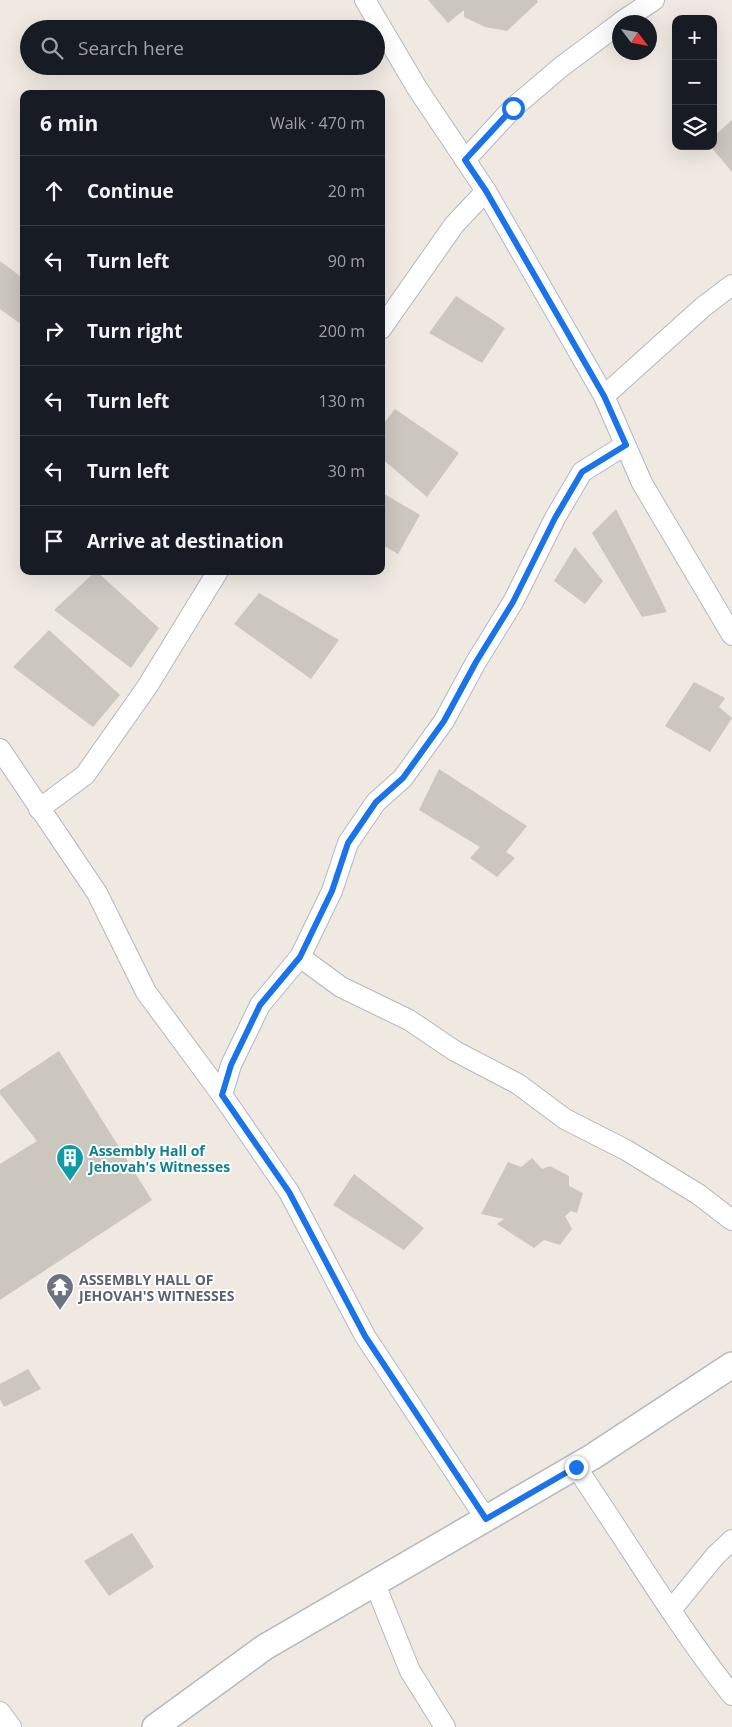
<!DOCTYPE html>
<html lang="en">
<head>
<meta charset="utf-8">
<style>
	:root { --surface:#171b24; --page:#242831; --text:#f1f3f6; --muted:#9ea1a6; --line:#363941 }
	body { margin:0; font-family:"Open Sans",sans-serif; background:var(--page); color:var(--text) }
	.controls { position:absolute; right:15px; top:15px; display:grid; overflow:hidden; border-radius:10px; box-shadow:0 5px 20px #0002 }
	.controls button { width:45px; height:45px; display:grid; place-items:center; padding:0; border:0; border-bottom:1px solid var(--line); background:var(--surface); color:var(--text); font:25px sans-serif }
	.compass { position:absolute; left:612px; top:15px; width:45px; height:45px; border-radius:50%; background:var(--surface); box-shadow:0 5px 20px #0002; rotate:122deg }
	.stop { position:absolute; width:15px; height:15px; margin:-11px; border:4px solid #1a73e8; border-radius:50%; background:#fff }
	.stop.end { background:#1a73e8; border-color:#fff; box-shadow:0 1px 5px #0008 }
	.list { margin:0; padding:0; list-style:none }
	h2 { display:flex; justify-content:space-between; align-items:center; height:65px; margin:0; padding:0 20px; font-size:21px }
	h2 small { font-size:16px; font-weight:400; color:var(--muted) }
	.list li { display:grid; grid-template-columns:32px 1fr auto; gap:15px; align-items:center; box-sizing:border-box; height:70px; padding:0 20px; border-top:1px solid var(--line) }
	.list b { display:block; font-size:19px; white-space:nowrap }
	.list em { font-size:16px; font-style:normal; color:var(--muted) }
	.icon { flex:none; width:28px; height:28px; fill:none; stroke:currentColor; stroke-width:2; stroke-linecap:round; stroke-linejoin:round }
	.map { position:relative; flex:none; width:732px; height:1727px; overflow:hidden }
	.search { position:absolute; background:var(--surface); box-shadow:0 5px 20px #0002; left:20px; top:20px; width:365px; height:55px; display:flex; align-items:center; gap:12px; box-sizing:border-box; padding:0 18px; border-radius:28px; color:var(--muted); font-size:19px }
	.panel { position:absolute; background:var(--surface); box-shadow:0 5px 20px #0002; left:20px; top:90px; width:365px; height:485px; border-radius:10px }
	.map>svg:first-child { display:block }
</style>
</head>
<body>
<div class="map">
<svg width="732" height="1727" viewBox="0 0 732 1727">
	<rect width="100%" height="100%" fill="#efe9e1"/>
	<g fill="#cbc7bf">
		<path d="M428,0h109l1,2 -31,29 -22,-4 -21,-10v-7l-16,13z"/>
		<path d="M732,120v52l-22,-26h3v-9z"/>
		<path d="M0,261l24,18v37l-5,7 -19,-14z"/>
		<path d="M456,296l49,32 -23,35 -53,-30z"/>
		<path d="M395,409l64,44 -32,44 -46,-39v-31z"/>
		<path d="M381,492l39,23 -22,39 -17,-10z"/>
		<path d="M616,509l51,103 -25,5 -50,-84z"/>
		<path d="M575,547l28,34 -18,23 -31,-23z"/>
		<path d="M96,571l63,57 -28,40 -77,-58z"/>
		<path d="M259,593l80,47 -28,39 -77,-55z"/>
		<path d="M49,630l71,65 -27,32 -80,-60z"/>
		<path d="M694,682l31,16 -6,9 13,11 -22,34 -45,-26z"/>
		<path d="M439,769l88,57 -21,26 9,6 -18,19 -27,-19 10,-11 -61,-37z"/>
		<path d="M59,1051l93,149 -152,100v-136l37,-23 -37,-47v-4z"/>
		<path d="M532,1158l10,11 8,-3 19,10v10l14,7 -6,20 -6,-2 -6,5 7,13 -12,16 -16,-5 -10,8 -37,-24 7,-5 -23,-5 27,-52 13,5z"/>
		<path d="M354,1174l70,54 -20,22 -71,-45z"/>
		<path d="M28,1369l13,20 -37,18 -4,-8v-15z"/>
		<path d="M132,1533l22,34 -45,29 -25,-35z"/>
	</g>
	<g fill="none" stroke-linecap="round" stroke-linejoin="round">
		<defs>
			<g id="minor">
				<path d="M365,0l52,88 69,103 118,205 38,87 90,152"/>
				<path d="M621,22l33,-22"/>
				<path d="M465,160l48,-52 48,-41 59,-44"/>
				<path d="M381,329l73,-104 32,-34"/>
				<path d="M604,396l99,-89 29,-22"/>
				<path d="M0,749l97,144 49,99 76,103 67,97 76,144 121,183"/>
				<path d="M39,809l46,-34 62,-88 71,-116"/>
				<path d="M300,957l41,30 68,33 46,31 63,33 47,35 61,31 72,44 34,26"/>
				<path d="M222,1095l9,-30 29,-60 40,-48 32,-66 16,-48 28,-41 27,-24 41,-57 32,-59 37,-60 42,-84 27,-46 43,-27"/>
				<path d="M576,1467c52,76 99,156 156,228"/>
				<path d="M375,1584l35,87 35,56"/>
				<path d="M671,1610l44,-54 17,-16"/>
				<path d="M0,1712l11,15"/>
			</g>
			<path id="tertiary" d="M155,1727l110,-80 327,-190 140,-92"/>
		</defs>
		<use href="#minor" stroke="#b4b7c1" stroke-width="22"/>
		<use href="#tertiary" stroke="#b4b7c1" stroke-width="28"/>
		<use href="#minor" stroke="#fff" stroke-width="20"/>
		<use href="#tertiary" stroke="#fff" stroke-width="25"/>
	</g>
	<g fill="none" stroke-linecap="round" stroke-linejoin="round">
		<path stroke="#1a73e8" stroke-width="6" d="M513,108l-48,52 21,31 118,205 22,49 -44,27 -27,46 -42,84 -37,60 -32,59 -41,57 -27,24 -28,41 -16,48 -32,66 -40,48 -29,60 -9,30 67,97 76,144 121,183 90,-52"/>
	</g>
	<defs>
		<symbol id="building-pin" viewBox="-11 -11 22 30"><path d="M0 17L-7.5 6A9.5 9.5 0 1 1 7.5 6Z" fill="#0f9aa8" stroke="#fff"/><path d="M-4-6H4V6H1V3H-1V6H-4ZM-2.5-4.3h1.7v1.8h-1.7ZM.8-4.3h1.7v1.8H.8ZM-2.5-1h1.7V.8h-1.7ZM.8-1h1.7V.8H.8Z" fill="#fff"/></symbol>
		<symbol id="temple-pin" viewBox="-11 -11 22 30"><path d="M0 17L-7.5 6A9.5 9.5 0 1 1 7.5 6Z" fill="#6b7280" stroke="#fff"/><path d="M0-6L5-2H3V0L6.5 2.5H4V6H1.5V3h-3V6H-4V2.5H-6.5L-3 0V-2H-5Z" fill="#fff"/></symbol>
	</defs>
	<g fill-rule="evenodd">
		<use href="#building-pin" x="54" y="1142" width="32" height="43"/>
		<use href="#temple-pin" x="44" y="1271" width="32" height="43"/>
	</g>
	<g text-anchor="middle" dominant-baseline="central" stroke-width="4" stroke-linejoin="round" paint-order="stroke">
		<g font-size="14" font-weight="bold" fill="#0d838f" stroke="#fff" text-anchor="start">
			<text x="89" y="1150">Assembly Hall of<tspan x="89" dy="16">Jehovah's Witnesses</tspan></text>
		</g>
		<g font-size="14" font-weight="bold" fill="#5b616d" stroke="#fff" text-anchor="start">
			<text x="79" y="1279">ASSEMBLY HALL OF<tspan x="79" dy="16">JEHOVAH'S WITNESSES</tspan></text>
		</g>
	</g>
</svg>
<div class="controls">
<button>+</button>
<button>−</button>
<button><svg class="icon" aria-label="layers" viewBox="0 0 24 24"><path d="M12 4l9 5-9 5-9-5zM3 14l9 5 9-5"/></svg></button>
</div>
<svg class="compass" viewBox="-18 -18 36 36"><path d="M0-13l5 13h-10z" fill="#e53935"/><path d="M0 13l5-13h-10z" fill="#9ea1a6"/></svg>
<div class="stop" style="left:513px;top:108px"></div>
<div class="stop end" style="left:576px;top:1467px"></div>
<div class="search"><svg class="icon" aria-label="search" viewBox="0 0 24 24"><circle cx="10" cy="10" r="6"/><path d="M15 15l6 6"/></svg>Search here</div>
<section class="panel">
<h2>6 min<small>Walk · 470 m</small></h2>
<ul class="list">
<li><svg class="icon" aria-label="ahead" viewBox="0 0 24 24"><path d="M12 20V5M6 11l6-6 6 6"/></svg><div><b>Continue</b></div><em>20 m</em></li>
<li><svg class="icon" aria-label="left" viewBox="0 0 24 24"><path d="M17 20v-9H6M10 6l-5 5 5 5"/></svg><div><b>Turn left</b></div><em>90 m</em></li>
<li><svg class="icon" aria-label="right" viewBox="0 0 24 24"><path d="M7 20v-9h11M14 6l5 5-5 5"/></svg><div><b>Turn right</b></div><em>200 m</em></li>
<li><svg class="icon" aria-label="left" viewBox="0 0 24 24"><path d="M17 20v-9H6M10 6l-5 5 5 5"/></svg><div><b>Turn left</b></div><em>130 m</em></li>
<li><svg class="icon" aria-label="left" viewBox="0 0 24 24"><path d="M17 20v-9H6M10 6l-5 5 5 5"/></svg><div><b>Turn left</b></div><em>30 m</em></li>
<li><svg class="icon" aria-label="arrive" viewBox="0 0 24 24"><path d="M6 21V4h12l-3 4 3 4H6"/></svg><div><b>Arrive at destination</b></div></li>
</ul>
</section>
</div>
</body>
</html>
